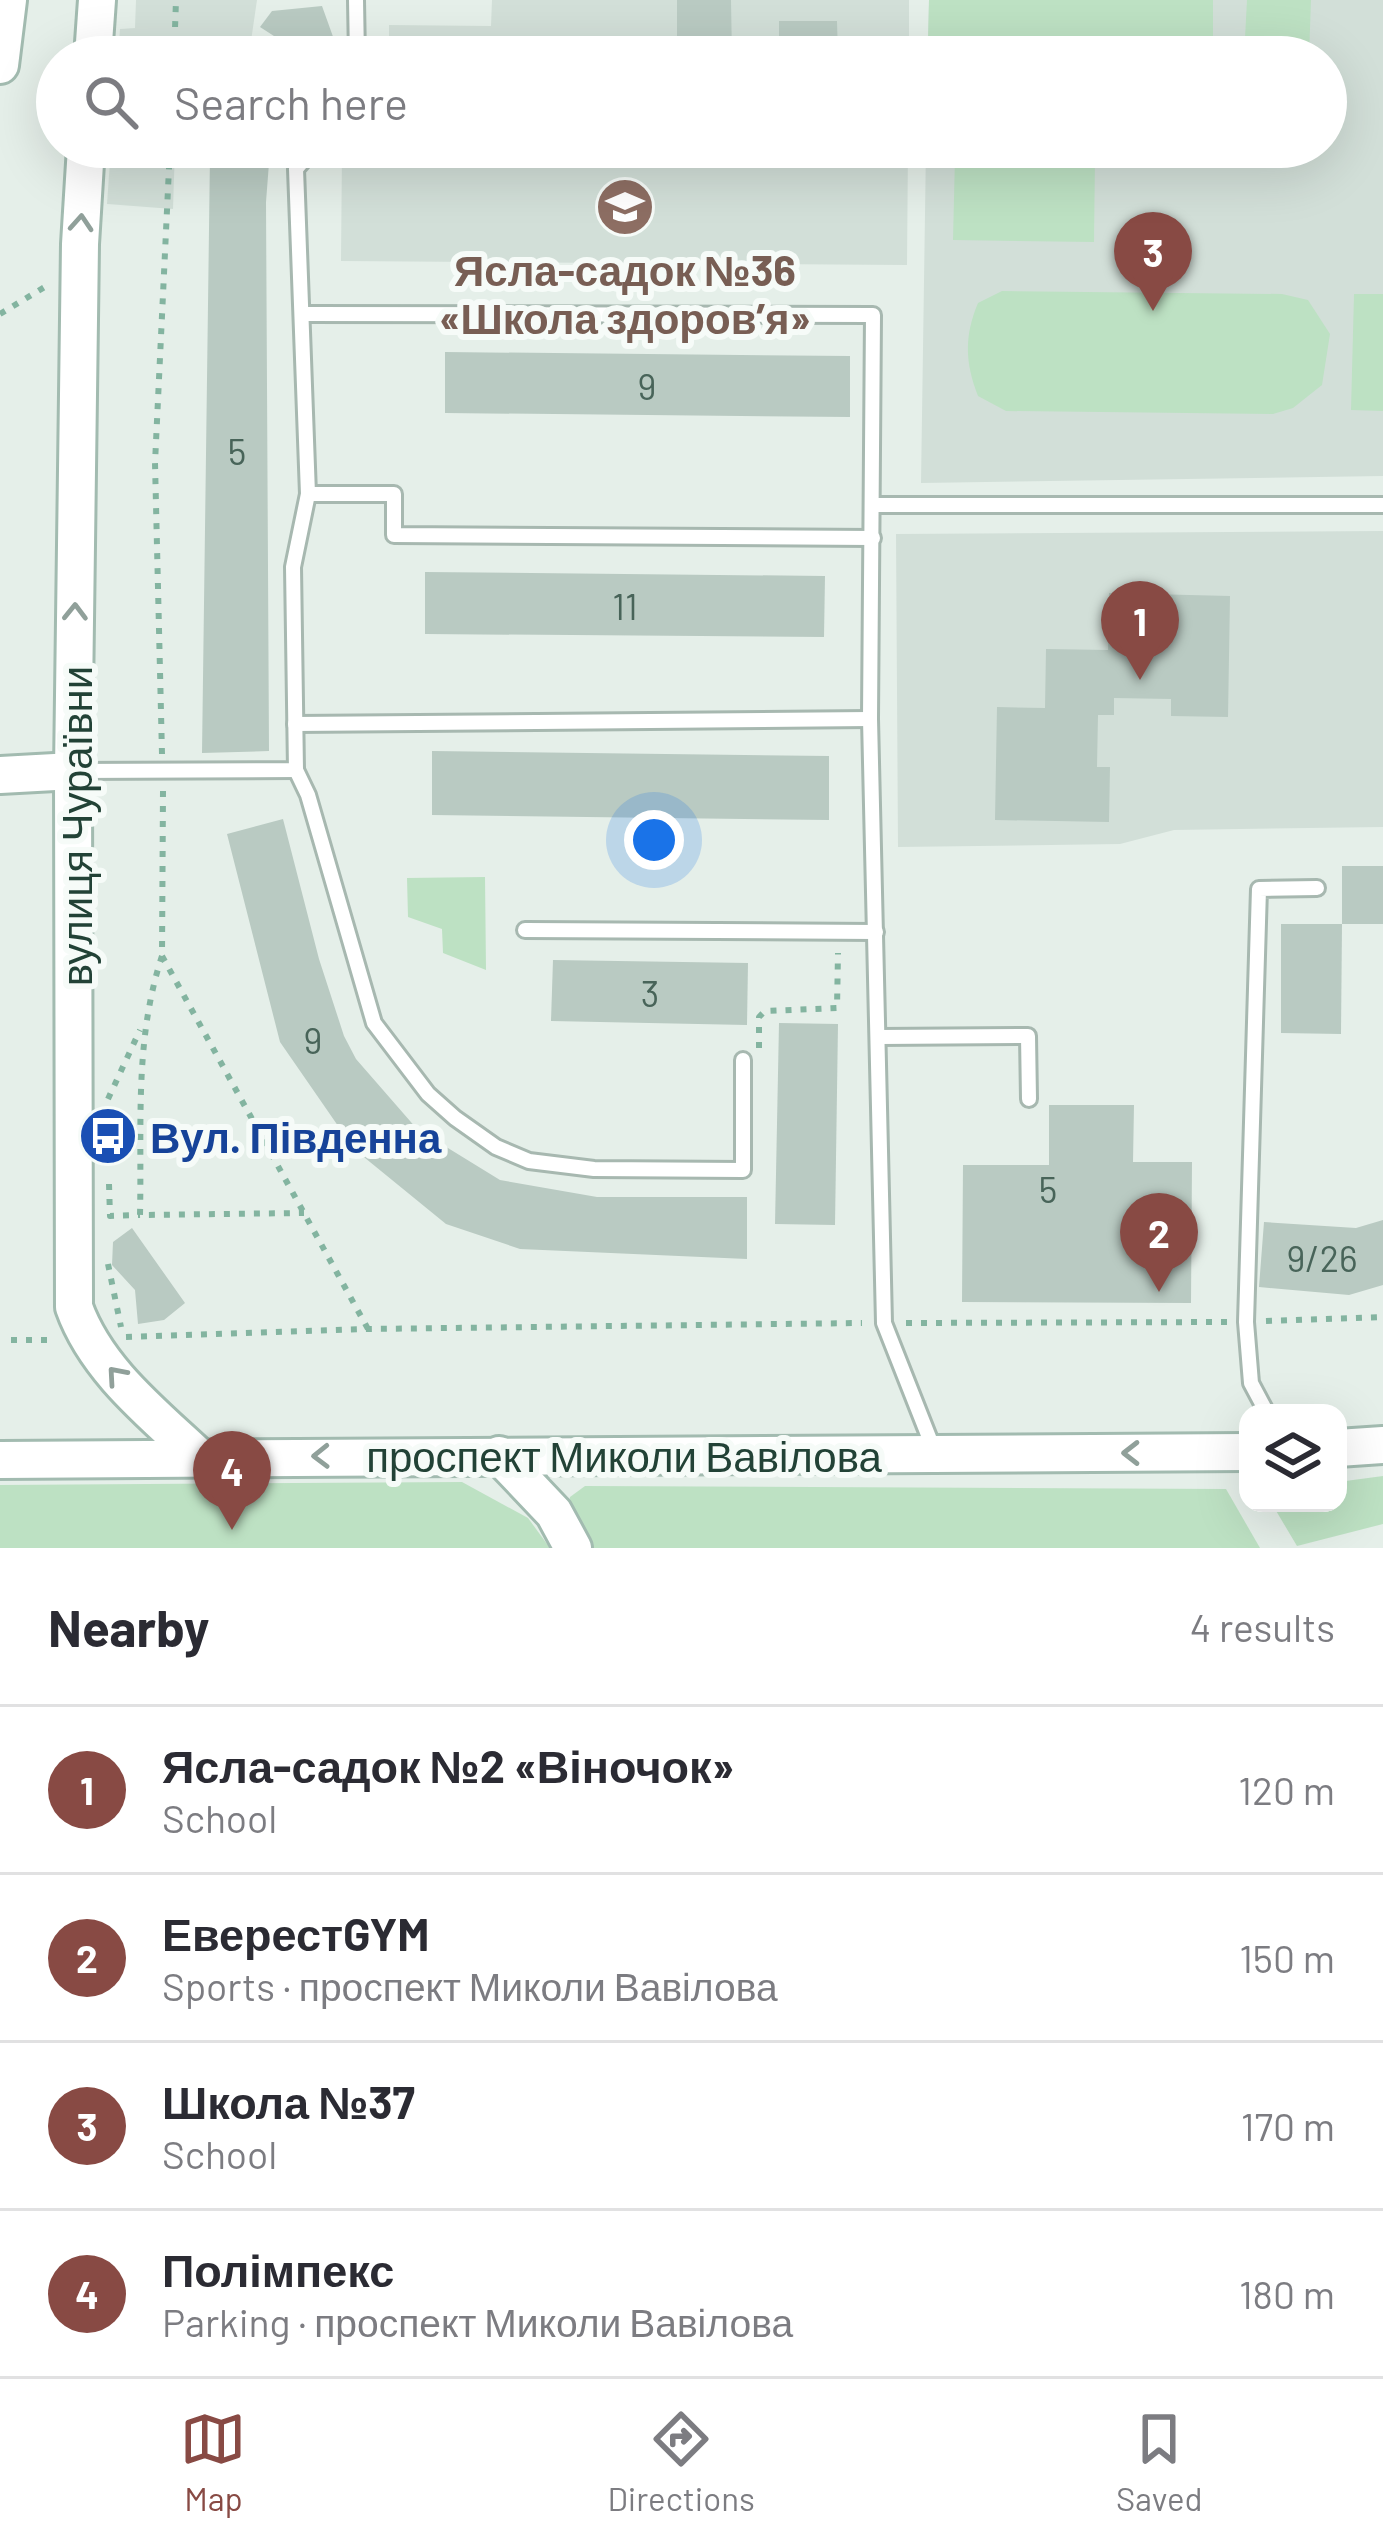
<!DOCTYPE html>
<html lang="en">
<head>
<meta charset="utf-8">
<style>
	:root { --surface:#fff; --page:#f7f7f7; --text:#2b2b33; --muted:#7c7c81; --line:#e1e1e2; --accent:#884a44 }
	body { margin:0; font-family:Barlow,sans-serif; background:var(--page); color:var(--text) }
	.controls { position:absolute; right:36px; bottom:36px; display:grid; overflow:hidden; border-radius:24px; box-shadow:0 12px 48px #0002 }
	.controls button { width:108px; height:108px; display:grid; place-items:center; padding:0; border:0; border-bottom:3px solid var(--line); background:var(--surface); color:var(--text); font:60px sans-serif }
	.you { position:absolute; left:654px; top:840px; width:42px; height:42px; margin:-30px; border:9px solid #fff; border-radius:50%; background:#1a73e8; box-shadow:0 0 0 18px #1a73e833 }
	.badge { display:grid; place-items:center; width:78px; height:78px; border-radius:50%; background:var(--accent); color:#fff; font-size:39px; font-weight:700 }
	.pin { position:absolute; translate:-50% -99px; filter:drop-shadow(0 3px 6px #0008) }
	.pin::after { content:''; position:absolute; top:63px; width:42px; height:36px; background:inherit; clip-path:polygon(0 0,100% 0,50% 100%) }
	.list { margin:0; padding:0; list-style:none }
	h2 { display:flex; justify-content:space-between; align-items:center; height:156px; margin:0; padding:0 48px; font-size:51px }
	h2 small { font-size:39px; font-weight:400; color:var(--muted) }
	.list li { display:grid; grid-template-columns:78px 1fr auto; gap:36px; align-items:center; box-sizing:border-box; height:168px; padding:0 48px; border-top:3px solid var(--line) }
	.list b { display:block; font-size:45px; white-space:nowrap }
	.list p { margin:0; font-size:39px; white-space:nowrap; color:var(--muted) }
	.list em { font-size:39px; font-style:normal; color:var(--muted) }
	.icon { flex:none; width:66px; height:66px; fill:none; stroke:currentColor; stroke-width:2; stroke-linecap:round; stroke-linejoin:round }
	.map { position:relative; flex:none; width:1383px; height:1548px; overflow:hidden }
	.search { position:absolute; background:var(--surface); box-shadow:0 12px 48px #0002; left:36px; right:36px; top:36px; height:132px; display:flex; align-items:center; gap:30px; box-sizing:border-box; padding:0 42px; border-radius:66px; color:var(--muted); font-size:45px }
	.sheet { height:828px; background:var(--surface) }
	nav { display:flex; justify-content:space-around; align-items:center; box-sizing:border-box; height:168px; border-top:3px solid var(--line); background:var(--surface); font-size:33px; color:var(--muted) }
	nav a { display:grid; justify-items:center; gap:6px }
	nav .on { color:var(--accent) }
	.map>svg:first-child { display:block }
</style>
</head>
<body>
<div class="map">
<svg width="1383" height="1548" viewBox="0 0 1383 1548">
	<rect width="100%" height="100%" fill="#e5efe9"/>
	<g fill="#d2dfd8">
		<path d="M136,0h121l-7,48 -7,9h-125l2,-28 15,-1z"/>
		<path d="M492,0h417v57h-520v-32l102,1z"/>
		<path d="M929,0h454v476l-462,7 5,-336h400v-90h-398z"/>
		<path d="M111,147h64l-2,62 -66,-5z"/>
		<path d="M388,147h520l-1,118 -566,-4 1,-109 45,1z"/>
		<path d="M1383,531v296l-209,3 -54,14 -222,3 -2,-313z"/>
	</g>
	<g fill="#bde1c3">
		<path d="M929,0h284v41l-285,-2z"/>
		<path d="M1247,0h64l-2,57h-65z"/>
		<path d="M955,156l140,2 -1,84 -141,-2z"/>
		<path d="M1002,291l280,3 26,6 22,34 -8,51 -29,23 -20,6 -267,-3 -28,-15c-13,-33 -14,-60 0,-93z"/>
		<path d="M1354,294h29v117l-32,-1z"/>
		<path d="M485,877l1,93 -43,-17 -1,-24 -34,-12 -1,-39z"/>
		<path d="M1383,1476v48l-86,22 -22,-37 8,-6h55v-21z"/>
		<path d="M462,1482l66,36 22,30h-550v-63z"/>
		<path d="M585,1486l641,3 34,59h-669l-24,-36 3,-15z"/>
	</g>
	<g fill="#b9cac2">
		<path d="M677,0h54l1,57h-55z"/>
		<path d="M322,6l14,39 -10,12h-43l8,-10 -31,-20 12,-16z"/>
		<path d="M779,21h58l1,36h-59z"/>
		<path d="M216,147h65l-12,16 -3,39 3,549 -67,2 8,-598z"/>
		<path d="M445,352l405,4v61l-405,-4z"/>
		<path d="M425,572l400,4 -1,61 -399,-3z"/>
		<path d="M1109,593l121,3 -2,121 -57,-1v-17l-57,-1v17h-16l-1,52h13l-1,55 -114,-2 2,-113 48,1 1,-59 62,1z"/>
		<path d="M432,751l397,5v64l-397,-5z"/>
		<path d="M283,819l36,140 25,77 12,23 61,70 83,51 97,17h150v62l-227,-10 -74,-25 -92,-75 -74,-107 -53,-208z"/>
		<rect x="1342" y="866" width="41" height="58"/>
		<path d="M1281,924h61l-1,110 -60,-1z"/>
		<path d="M553,960l195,3 -1,62 -196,-4z"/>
		<path d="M779,1023l59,1 -3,201 -60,-1z"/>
		<path d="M1049,1105h85l-1,57h59l-1,141 -229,-1 1,-137h86z"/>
		<path d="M1383,1220v65l-34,10 -90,-8 5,-65 92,6z"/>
		<path d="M132,1228l53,75 -21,17 -26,4 -3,-34 -23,-25 1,-23z"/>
	</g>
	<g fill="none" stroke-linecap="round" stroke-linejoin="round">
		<defs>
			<g id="lane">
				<path d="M356,0l1,57"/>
				<path d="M304,314l569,1 -3,404 14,604 50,127"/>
				<path d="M308,494h86v41l479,3"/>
				<path d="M873,505h510"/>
				<path d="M295,724l575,-5"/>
				<path d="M296,770l12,25 66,228 54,71 27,24 41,29 33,14 65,8 149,1v-110"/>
				<path d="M73,771l223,-1 -3,-203 15,-73 -12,-325 19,-22"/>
				<path d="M525,930l351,2"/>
				<path d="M879,1037l149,-1 1,63"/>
				<path d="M1267,1413l-16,-30 -5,-61 13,-433 58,-1"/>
			</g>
			<g id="secondary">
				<path d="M93,57l4,-57"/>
				<path d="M0,65l8,-65"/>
				<path d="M86,147l-6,97 -7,527 1,536c22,62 78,106 125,150"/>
				<path d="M0,775l73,-4"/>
				<path d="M1338,1448l45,-3"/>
				<path d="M499,1455l55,58 19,35"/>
				<path d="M0,1460l1248,-8"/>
			</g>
		</defs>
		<use href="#lane" stroke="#a7b8b0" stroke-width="20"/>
		<use href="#secondary" stroke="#a2bbb0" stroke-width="42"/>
		<g stroke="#83b4a0" stroke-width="6" stroke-dasharray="6 9" stroke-linecap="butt">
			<path d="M174,57l2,-57"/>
			<path d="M0,314l48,-29"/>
			<path d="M162,754l-7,-291 15,-316"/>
			<path d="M163,791l-1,165 206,373"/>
			<path d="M162,956c-28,85 -20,170 -22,259l164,-2"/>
			<path d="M759,1048v-31l6,-6 72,-3 1,-55"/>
			<path d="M108,1099l32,-69"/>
			<path d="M109,1184l1,32 30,-1"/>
			<path d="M108,1264l13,63"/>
			<path d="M1266,1321l117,-4"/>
			<path d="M906,1323l322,-1"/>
			<path d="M126,1337l242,-8 494,-6"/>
			<path d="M11,1340h41"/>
		</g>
		<use href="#lane" stroke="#fff" stroke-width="14"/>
		<use href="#secondary" stroke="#fff" stroke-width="36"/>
	</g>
	<defs><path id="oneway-chevron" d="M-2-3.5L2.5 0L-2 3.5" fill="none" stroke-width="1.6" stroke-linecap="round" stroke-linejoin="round" transform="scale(3)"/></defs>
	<g stroke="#90a09a">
		<use href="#oneway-chevron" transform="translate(81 223) rotate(-86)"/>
		<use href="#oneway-chevron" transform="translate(75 612) rotate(-89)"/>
		<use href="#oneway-chevron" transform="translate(116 1375) rotate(-131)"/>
		<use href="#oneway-chevron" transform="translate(1131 1453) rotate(180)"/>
		<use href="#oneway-chevron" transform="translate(321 1456) rotate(179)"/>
	</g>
	<defs>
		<symbol id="school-disc" viewBox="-11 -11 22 22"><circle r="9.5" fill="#8d6e63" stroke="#f6fbf8"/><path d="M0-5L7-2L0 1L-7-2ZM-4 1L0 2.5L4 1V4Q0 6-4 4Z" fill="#fff"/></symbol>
		<symbol id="bus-disc" viewBox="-11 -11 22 22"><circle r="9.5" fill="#1a4fb4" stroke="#f6fbf8"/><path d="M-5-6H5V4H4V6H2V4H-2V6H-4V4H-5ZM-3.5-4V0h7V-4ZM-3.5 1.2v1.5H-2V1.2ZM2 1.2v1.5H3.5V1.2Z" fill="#fff"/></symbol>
	</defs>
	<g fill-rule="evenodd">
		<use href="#school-disc" x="592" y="174" width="66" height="66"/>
		<use href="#bus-disc" x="75" y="1103" width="66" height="66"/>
	</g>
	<g text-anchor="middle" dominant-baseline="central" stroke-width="12" stroke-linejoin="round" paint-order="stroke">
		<g font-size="36" fill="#486459">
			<text x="647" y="385">9</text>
			<text x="237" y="450">5</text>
			<text x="625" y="605">11</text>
			<text x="650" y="992">3</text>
			<text x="313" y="1039">9</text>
			<text x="1048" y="1188">5</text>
			<text x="1322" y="1257">9/26</text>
		</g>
		<g font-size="42" font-weight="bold" fill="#785e54" stroke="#f6fbf8">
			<text x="625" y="269">Ясла-садок №36<tspan x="625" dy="48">«Школа здоров’я»</tspan></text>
		</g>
		<g font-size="42" fill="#224236" stroke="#f6fbf8">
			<text transform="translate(75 826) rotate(-90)">вулиця Чураївни</text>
			<text x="624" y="1455">проспект Миколи Вавілова</text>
		</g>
		<g font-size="42" font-weight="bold" fill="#164399" stroke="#f6fbf8" text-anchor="start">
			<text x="150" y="1136">Вул. Південна</text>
		</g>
	</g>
</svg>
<div class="controls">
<button><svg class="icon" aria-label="layers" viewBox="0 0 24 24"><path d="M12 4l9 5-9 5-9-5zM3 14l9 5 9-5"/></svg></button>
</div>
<div class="you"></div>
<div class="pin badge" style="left:1140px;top:680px">1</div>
<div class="pin badge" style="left:1159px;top:1292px">2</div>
<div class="pin badge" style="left:1153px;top:311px">3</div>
<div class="pin badge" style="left:232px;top:1530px">4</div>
<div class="search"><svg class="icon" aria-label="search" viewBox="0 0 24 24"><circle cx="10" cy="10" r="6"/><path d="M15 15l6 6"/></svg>Search here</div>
</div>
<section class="sheet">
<h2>Nearby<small>4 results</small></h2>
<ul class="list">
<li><span class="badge">1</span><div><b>Ясла-садок №2 «Віночок»</b><p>School</p></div><em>120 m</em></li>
<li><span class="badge">2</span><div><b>ЕверестGYM</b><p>Sports · проспект Миколи Вавілова</p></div><em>150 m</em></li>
<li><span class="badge">3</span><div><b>Школа №37</b><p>School</p></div><em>170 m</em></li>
<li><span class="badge">4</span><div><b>Полімпекс</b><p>Parking · проспект Миколи Вавілова</p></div><em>180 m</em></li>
</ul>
</section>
<nav>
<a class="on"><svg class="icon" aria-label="map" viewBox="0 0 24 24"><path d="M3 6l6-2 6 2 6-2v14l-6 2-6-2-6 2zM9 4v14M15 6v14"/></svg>Map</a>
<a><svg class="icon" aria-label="directions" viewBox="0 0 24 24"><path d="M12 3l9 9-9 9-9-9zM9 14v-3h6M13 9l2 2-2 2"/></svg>Directions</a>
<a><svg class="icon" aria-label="saved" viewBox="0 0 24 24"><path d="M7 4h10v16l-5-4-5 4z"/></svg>Saved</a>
</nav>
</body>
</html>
